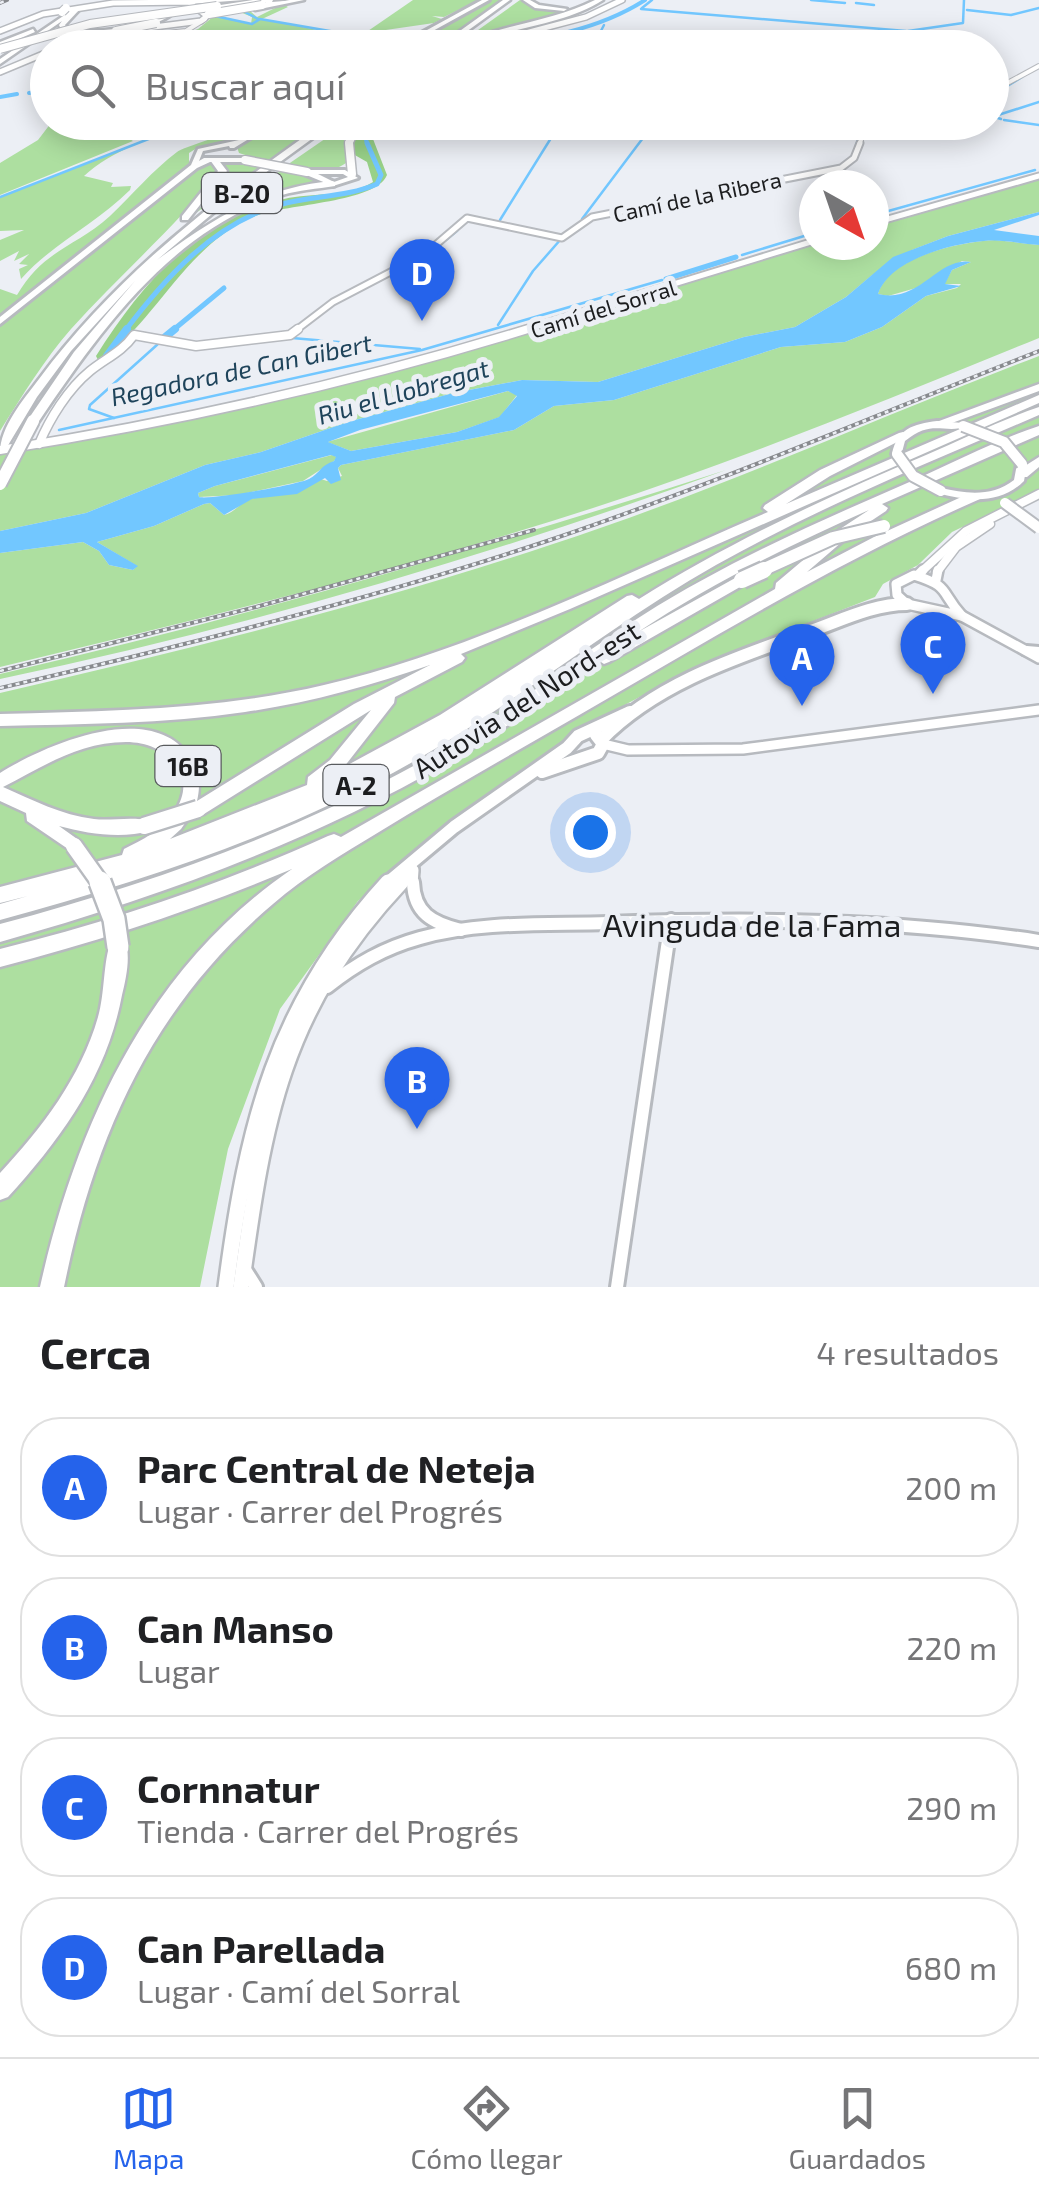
<!DOCTYPE html>
<html lang="es">
<head>
<meta charset="utf-8">
<style>
	:root { --surface:#fff; --page:#f2f2f2; --text:#202124; --muted:#757577; --line:#e0e0e0; --accent:#2563eb }
	body { margin:0; font-family:"Exo 2",sans-serif; background:var(--page); color:var(--text) }
	.compass { position:absolute; left:799px; top:170px; width:90px; height:90px; border-radius:50%; background:var(--surface); box-shadow:0 5px 25px #0003; rotate:140deg }
	.you { position:absolute; left:590px; top:832px; width:35px; height:35px; margin:-25px; border:8px solid #fff; border-radius:50%; background:#1a73e8; box-shadow:0 0 0 15px #1a73e833 }
	.badge { display:grid; place-items:center; width:65px; height:65px; border-radius:50%; background:var(--accent); color:#fff; font-size:32px; font-weight:700 }
	.pin { position:absolute; translate:-50% -82px; filter:drop-shadow(0 2px 5px #0008) }
	.pin::after { content:''; position:absolute; top:52px; width:35px; height:30px; background:inherit; clip-path:polygon(0 0,100% 0,50% 100%) }
	.list { margin:0; padding:0; list-style:none }
	h2 { display:flex; justify-content:space-between; align-items:center; height:130px; margin:0; padding:0 40px; font-size:42px }
	h2 small { font-size:32px; font-weight:400; color:var(--muted) }
	.list li { display:grid; grid-template-columns:65px 1fr auto; gap:30px; align-items:center; box-sizing:border-box; height:140px; margin:0 20px 20px; padding:0 20px; border:2px solid var(--line); border-radius:40px }
	.list b { display:block; font-size:38px; white-space:nowrap }
	.list p { margin:0; font-size:32px; white-space:nowrap; color:var(--muted) }
	.list em { font-size:32px; font-style:normal; color:var(--muted) }
	.icon { flex:none; width:55px; height:55px; fill:none; stroke:currentColor; stroke-width:2; stroke-linecap:round; stroke-linejoin:round }
	.map { position:relative; flex:none; width:1039px; height:1287px; overflow:hidden }
	.search { position:absolute; background:var(--surface); box-shadow:0 5px 25px #0003; left:30px; right:30px; top:30px; height:110px; display:flex; align-items:center; gap:25px; box-sizing:border-box; padding:0 35px; border-radius:55px; color:var(--muted); font-size:38px }
	.sheet { height:770px; background:var(--surface) }
	nav { display:flex; justify-content:space-around; align-items:center; box-sizing:border-box; height:140px; border-top:2px solid var(--line); background:var(--surface); font-size:28px; color:var(--muted) }
	nav a { display:grid; justify-items:center; gap:5px }
	nav .on { color:var(--accent) }
	.map>svg:first-child { display:block }
</style>
</head>
<body>
<div class="map">
<svg width="1039" height="1287" viewBox="0 0 1039 1287">
	<rect width="100%" height="100%" fill="#eceff5"/>
	<g fill="#addfa0">
		<path d="M413,0h66l-35,17 -12,-1 10,3 -8,4 -69,10z"/>
		<path d="M491,0h11l-69,47 -32,1z"/>
		<path d="M520,0l22,9 36,-1 -121,37z"/>
		<path d="M283,4l5,3 -26,12 86,17 -26,6 1,6 -89,-1 -41,-10 -21,10 -102,1 47,-10 7,4 1,-4 56,-3 17,-6 16,-13 37,8 1,-7 -12,-5 10,-1 7,6z"/>
		<path d="M192,122l65,1c-24,6 -43,1 -64,5 -37,6 -82,23 -109,48l29,7 -2,4 20,-1 -1,4c-34,34 -77,53 -109,89l-2,-10 9,-4 -9,-1 10,-10 -15,7 5,-10 -19,10v-21l24,-10 -24,1v-34z"/>
		<path d="M51,123h52l30,18 -133,54v-32l38,-23z"/>
		<path d="M281,123h44l-58,39 -28,-9 -2,-6z"/>
		<path d="M348,123h9l-13,17 2,23c-19,13 -38,7 -59,2z"/>
		<path d="M263,124l-35,19 -28,3 -11,7v14l-189,149v-27l17,6c27,-46 59,-48 93,-79 22,-21 43,-46 67,-64 6,-5 78,-27 86,-28z"/>
		<path d="M230,160l33,5 -74,53 38,-46 -4,-11z"/>
		<path d="M209,163l8,1 4,6c-46,57 -101,105 -150,159 -27,31 -49,67 -71,102v-106l199,-159z"/>
		<path d="M283,169l37,11 -52,15 -53,24z"/>
		<path d="M1039,177v35l-91,24 -36,14 -41,26 -25,21 -51,30 -51,10 -146,45 -76,-2 -69,13 -105,29 -87,30 -56,13 -119,48 -86,18v-78l142,-25 321,-76 351,-108 60,1v-21z"/>
		<path d="M995,240l44,5v93c-148,60 -295,121 -446,170 -195,63 -394,111 -593,159v-114l83,-11 16,9 10,14 24,5 4,-4 -40,-24 57,-16 50,-22 6,-1 14,12c12,-3 15,-12 27,-16 32,-10 35,3 70,-20l6,2 15,-5 -4,-8 3,-3 173,-35 40,-24 60,-6 167,-53 64,-5 37,-15 44,-31 31,-8 4,-4h-17l8,-14 19,-8 -9,-1 -46,27 -28,8 -10,-2c11,-37 79,-52 117,-54z"/>
		<path d="M1039,356v134l-87,42 -34,33 -35,19 -8,13 -177,69 -111,59 -77,55 -152,121 -78,108 -52,140 -28,138h-200v-594c185,-43 370,-88 550,-148 166,-54 326,-127 489,-189z"/>
		<path d="M508,391l9,4 -17,22 -43,15 -106,19 -24,-9z"/>
		<path d="M332,455l5,2 -3,4 -31,20 -65,14 -39,2 -1,-4 17,-7z"/>
		<path d="M726,470c-236,86 -479,157 -726,209v-5c246,-57 486,-127 726,-204z"/>
	</g>
	<path fill="#98d188" d="M366,123h19l-12,16 14,36c-12,29 -104,28 -137,43 -66,31 -94,103 -151,144l-3,-6c46,-73 101,-137 188,-157 29,-7 63,-1 89,-17l-6,-20 -14,-8 -1,-11z"/>
	<path fill="#72c7ff" fill-rule="evenodd" d="M1039,212v3l-45,15 45,6v9c-18,-1 -37,-6 -55,-4 -36,3 -95,20 -106,53 42,10 60,-38 93,-32l-19,8 -7,14 16,2 -35,10 -44,31 -37,15 -64,5 -167,53 -60,6 -40,24 -173,35 -3,3 3,12 -10,4 -6,-6 -28,16 -45,5 -28,16 -14,-12 -6,1 -50,22 -57,16 41,24 -5,4 -24,-5 -10,-14 -16,-9 -83,11v-22l86,-18 119,-48 56,-13 87,-30 105,-29 69,-13 76,2 146,-45 51,-10 51,-30 47,-40 55,-21zM508,391l9,5 -18,21 -42,15 -106,19 -23,-9 32,-12zM331,455l5,2 -2,4c-13,4 -14,12 -25,18 -12,6 -99,21 -110,18l-1,-4 17,-7z"/>
	<g fill="none" stroke-linecap="round" stroke-linejoin="round">
		<g stroke="#72c7ff" stroke-width="2.5">
			<path d="M811,0l34,3"/>
			<path d="M856,3l18,2"/>
			<path d="M642,8l10,-8"/>
			<path d="M641,9l265,22"/>
			<path d="M967,10l44,5 28,-7"/>
			<path d="M243,11l15,8"/>
			<path d="M215,16l37,8 8,-5 93,16 56,3"/>
			<path d="M908,31l55,-8 1,-23"/>
			<path d="M416,39l22,1"/>
			<path d="M341,48l21,-12"/>
			<path d="M592,48l12,-23"/>
			<path d="M597,48l5,-9 121,4 3,5"/>
			<path d="M993,88h11l18,-11"/>
			<path d="M992,116l9,3"/>
			<path d="M995,116l44,-14"/>
			<path d="M1004,120l35,5"/>
			<path d="M557,128l79,6"/>
			<path d="M862,130l3,-8"/>
			<path d="M917,134l5,-12"/>
			<path d="M856,145l5,-12"/>
			<path d="M815,175l16,-3"/>
			<path d="M0,197l192,-75"/>
			<path d="M692,201l55,-12"/>
			<path d="M874,215l161,-45"/>
			<path d="M582,219l73,-97"/>
			<path d="M500,220l61,-98"/>
			<path d="M569,231l21,-15"/>
			<path d="M742,255l72,-22"/>
			<path d="M498,325l35,-54 28,-32"/>
			<path d="M292,338l128,11"/>
			<path d="M114,418l-25,-9 1,-4 68,-61"/>
			<path d="M59,430l363,-80 240,-70"/>
		</g>
		<g stroke="#72c7ff" stroke-width="4">
			<path d="M487,44c53,-3 113,-15 158,-44"/>
			<path d="M289,48l74,-13"/>
			<path d="M29,93l19,-3"/>
			<path d="M0,97l17,-3"/>
			<path d="M368,145l-2,-5 13,-18"/>
		</g>
		<g stroke="#72c7ff" stroke-width="5">
			<path d="M422,258l34,-28"/>
			<path d="M666,279l70,-22"/>
			<path d="M125,331c40,-53 87,-106 153,-126 33,-10 67,-7 99,-21l4,-9 -14,-32"/>
			<path d="M172,331l52,-43"/>
		</g>
		<g stroke="#72c7ff" stroke-width="8">
			<path d="M164,338l11,-9"/>
			<path d="M107,356l20,-27"/>
		</g>
		<defs>
			<g id="minor-far4">
				<path d="M98,40l88,-9 19,-12"/>
				<path d="M992,87l10,-1 37,-20"/>
				<path d="M859,145l9,-23"/>
			</g>
			<g id="minor-far3">
				<path d="M874,223l165,-47"/>
				<path d="M295,331l38,-29 92,-48 42,-36 95,20 30,-21 249,-49 13,-10 6,-15"/>
				<path d="M520,331l294,-90"/>
			</g>
			<g id="minor-far2">
				<path d="M39,444c11,-26 29,-55 51,-73 16,-13 32,-19 44,-36l62,11 94,-11 8,-6"/>
				<path d="M0,450c178,-28 356,-68 528,-121"/>
				<path d="M921,572l45,-41 73,-37"/>
				<path d="M937,572l19,-25 34,-23"/>
			</g>
			<g id="minor-far1">
				<path d="M914,575c38,12 25,16 48,41l-55,-12 -10,-9 -1,-11z"/>
				<path d="M918,575l5,-5"/>
				<path d="M936,580l2,-10"/>
				<path d="M962,616l77,42"/>
				<path d="M603,744l25,6 115,-1 296,-39"/>
				<path d="M413,884l1,-14"/>
			</g>
			<g id="minor">
				<path d="M413,882c1,31 19,41 48,48"/>
				<path d="M327,987c29,-23 57,-39 93,-49 60,-17 126,-13 188,-15 145,-5 287,-4 431,18"/>
				<path d="M244,1268l12,19"/>
				<path d="M617,1287l54,-367"/>
			</g>
			<g id="tertiary-far3">
				<path d="M0,31l43,-17 70,-11 76,-1 18,14 -6,5 -55,7"/>
				<path d="M63,47l65,-16"/>
				<path d="M468,48l118,-31 36,-17"/>
				<path d="M0,72l48,-20"/>
				<path d="M349,145l12,-23"/>
			</g>
			<path id="tertiary-far2" d="M349,143l3,31"/>
			<g id="tertiary-far1">
				<path d="M601,740c55,-57 137,-83 210,-109 31,-11 63,-27 96,-27"/>
				<path d="M542,772l56,-19 5,-9 -7,-9"/>
				<path d="M386,884l68,-57 113,-79 11,-12 52,-24"/>
				<path d="M398,884l14,-14"/>
			</g>
			<g id="tertiary">
				<path d="M226,1287c21,-161 49,-282 162,-405"/>
				<path d="M241,1287c23,-168 40,-277 160,-405"/>
			</g>
			<g id="secondary">
				<path d="M482,0h7l-87,48h-8z"/>
				<path d="M267,122h9l-42,26h-4l-1,-2 -26,5 -4,10 5,-3h44v4h-38l-13,6 -197,156v-7l191,-152 7,-16 41,-9z"/>
				<path d="M307,170h38l13,8 -25,8 -29,-12v-4zM318,174h25l5,3 -14,5z"/>
				<path d="M937,421l26,2 5,3c-24,9 -35,-8 -63,15l-4,15h-8l-1,-2c5,-25 21,-30 45,-33z"/>
				<path d="M1022,461l5,3 -3,17c-24,24 -56,20 -87,12l-1,-2 5,-3c26,6 51,9 73,-8l3,-16z"/>
				<path d="M1027,646l12,1v10l-16,-3 -2,-3 2,-3z"/>
			</g>
			<g id="trunk">
				<path d="M244,0l-55,4 -3,-2 4,-2z"/>
				<path d="M290,0h14l-49,10 -3,-2z"/>
			</g>
			<g id="motorway">
				<path d="M253,0h20l-1,2 25,-2 -35,7 -2,-3 6,-2 -49,6 -3,-2z"/>
				<path d="M503,0h7l-66,48h-8z"/>
				<path d="M523,0h7l9,5 28,4 -3,2 -29,-3z"/>
				<path d="M595,0h8c-31,20 -70,25 -105,35 -16,4 -30,13 -46,13 45,-24 98,-25 143,-48z"/>
				<path d="M75,8l5,1 -15,16 2,4c32,4 76,0 103,-18l5,1c-25,21 -82,26 -113,20l-3,-7 3,-4 -62,43v-5z"/>
				<path d="M33,29l2,3 -35,15v-5z"/>
				<path d="M82,37l2,3 -23,8h-12z"/>
				<path d="M325,122h10l-99,72 -79,66c56,-42 104,-72 175,-79l3,1v4c-18,3 -36,4 -53,9 -112,36 -182,136 -245,229h-8l-2,-3 47,-69 61,-71 -64,70 -34,46 -33,55 -4,1c0,-26 23,-53 39,-74 78,-105 179,-182 286,-257z"/>
				<path d="M211,158h6l10,13 -39,49h-6v-4l36,-45 -8,-11z"/>
				<path d="M1039,384v7l-98,36h-8l-2,-3z"/>
				<path d="M1039,395v8l-469,206 -109,45 4,4 -3,4 -67,35 -1,6 -50,64 96,-52 187,-119 5,-1 7,4c91,-57 188,-102 287,-144 37,-16 75,-35 113,-48v8c-109,47 -220,92 -323,150 -102,58 -192,132 -293,191 -132,77 -277,124 -423,164v-16l28,-8 -28,7v-16l122,-32 2,-6c18,-9 38,-19 50,-36 27,-40 -9,-71 -48,-71 -48,0 -83,25 -123,45 30,13 58,28 91,32 18,2 39,-3 56,2l3,5 -3,5c-29,8 -62,3 -91,-5l21,15 3,5 -3,5 -6,2 -47,-32 -1,-8 -26,-12v-28c45,-28 150,-74 189,-17 10,14 12,29 8,45l157,-97 76,-39c-60,21 -122,38 -185,47 -81,12 -163,12 -245,14v-12c108,-3 218,-4 324,-29 150,-35 302,-112 444,-173l-5,-4 2,-3 55,-35 79,-37 4,-1 6,4 -79,40 -44,28zM371,710l-41,50 -22,17 -1,8 -137,54 11,-10 11,-16 6,3 6,-2z"/>
				<path d="M1039,426v9l-157,69 6,4 -2,3 -36,24 -43,37 67,-35 96,-44h10l2,3 -2,3c-139,61 -268,139 -399,215 -67,39 -135,77 -202,118 -36,22 -74,44 -106,72 -121,103 -178,231 -209,383h-24c37,-165 109,-320 252,-418 -95,40 -192,72 -292,98v-18c113,-28 222,-65 328,-113l6,-2 7,3 434,-248 1,-6 64,-54 29,-19c-79,35 -159,74 -231,122l99,-55 5,-2 7,5 -2,3 -138,79 -5,2 -6,-4c-46,33 -90,68 -139,96 -143,84 -299,141 -459,186v-18c157,-42 308,-96 449,-178 68,-39 128,-90 194,-131 85,-54 179,-95 271,-135 41,-18 82,-40 125,-54z"/>
				<path d="M1039,457v10l-12,10h-10v-6z"/>
				<path d="M118,938l7,3c6,15 1,38 -3,54 -15,80 -60,143 -114,202l-8,3v-27c42,-45 81,-96 98,-156 7,-24 5,-55 13,-76z"/>
			</g>
		</defs>
		<use href="#minor-far4" stroke="#b7babf" stroke-width="6"/>
		<use href="#minor-far3" stroke="#b7babf" stroke-width="9"/>
		<use href="#minor-far2" stroke="#b7babf" stroke-width="11"/>
		<use href="#minor-far1" stroke="#b7babf" stroke-width="14"/>
		<use href="#minor" stroke="#b7babf" stroke-width="18"/>
		<use href="#tertiary-far3" stroke="#b7babf" stroke-width="8"/>
		<use href="#tertiary-far2" stroke="#b7babf" stroke-width="11"/>
		<use href="#tertiary-far1" stroke="#b7babf" stroke-width="18"/>
		<use href="#tertiary" stroke="#b7babf" stroke-width="20"/>
		<use href="#secondary" stroke="#b7babf" stroke-width="6"/>
		<use href="#trunk" stroke="#b7babf" stroke-width="5"/>
		<use href="#motorway" stroke="#b7babf" stroke-width="5"/>
		<use href="#minor-far4" stroke="#fff" stroke-width="4"/>
		<use href="#minor-far3" stroke="#fff" stroke-width="5"/>
		<use href="#minor-far2" stroke="#fff" stroke-width="8"/>
		<use href="#minor-far1" stroke="#fff" stroke-width="9"/>
		<use href="#minor" stroke="#fff" stroke-width="12"/>
		<use href="#tertiary-far3" stroke="#fff" stroke-width="5"/>
		<use href="#tertiary-far2" stroke="#fff" stroke-width="8"/>
		<use href="#tertiary-far1" stroke="#fff" stroke-width="12"/>
		<use href="#tertiary" stroke="#fff" stroke-width="15"/>
		<use href="#secondary" fill="#fff" fill-rule="evenodd"/>
		<use href="#trunk" fill="#fff" fill-rule="evenodd"/>
		<use href="#motorway" fill="#fff" fill-rule="evenodd"/>
		<defs>
			<g id="rail">
				<path d="M0,3l7,-3"/>
				<path d="M0,671l256,-64 278,-77"/>
				<path d="M0,688c185,-43 370,-88 550,-148 166,-56 326,-125 489,-189"/>
			</g>
		</defs>
		<use href="#rail" stroke="#888a8e" stroke-width="4"/>
		<use href="#rail" stroke="#eceff5" stroke-width="2.5" stroke-dasharray="4" stroke-linecap="butt"/>
		<defs>
			<path id="secondary-bridge-far1" d="M245,160l62,12"/>
			<g id="secondary-bridge">
				<path d="M963,426l41,16 18,22"/>
				<path d="M897,454l16,22 28,15"/>
				<path d="M1005,503l34,25"/>
			</g>
			<g id="motorway-bridge-far3">
				<path d="M62,12l4,-4"/>
				<path d="M209,14l53,-9"/>
				<path d="M116,31l40,-8"/>
				<path d="M0,49l90,-25 127,-18"/>
			</g>
			<g id="motorway-bridge-far2">
				<path d="M0,484l33,-63"/>
				<path d="M758,572l75,-34 51,-12"/>
			</g>
			<g id="motorway-bridge-far1">
				<path d="M742,580l22,-10"/>
				<path d="M144,826l54,-17"/>
				<path d="M74,846l27,38"/>
			</g>
			<path id="motorway-bridge" d="M100,882l14,37 4,28"/>
		</defs>
		<use href="#secondary-bridge-far1" stroke="#b7babf" stroke-width="11" stroke-linecap="butt"/>
		<use href="#secondary-bridge" stroke="#b7babf" stroke-width="14" stroke-linecap="butt"/>
		<use href="#motorway-bridge-far3" stroke="#b7babf" stroke-width="10" stroke-linecap="butt"/>
		<use href="#motorway-bridge-far2" stroke="#b7babf" stroke-width="16" stroke-linecap="butt"/>
		<use href="#motorway-bridge-far1" stroke="#b7babf" stroke-width="21" stroke-linecap="butt"/>
		<use href="#motorway-bridge" stroke="#b7babf" stroke-width="26" stroke-linecap="butt"/>
		<use href="#secondary-bridge-far1" stroke="#fff" stroke-width="8"/>
		<use href="#secondary-bridge" stroke="#fff" stroke-width="10"/>
		<use href="#motorway-bridge-far3" stroke="#fff" stroke-width="8"/>
		<use href="#motorway-bridge-far2" stroke="#fff" stroke-width="12"/>
		<use href="#motorway-bridge-far1" stroke="#fff" stroke-width="16"/>
		<use href="#motorway-bridge" stroke="#fff" stroke-width="21"/>
	</g>
	<g text-anchor="middle" dominant-baseline="central" stroke-width="10" stroke-linejoin="round" paint-order="stroke">
		<g font-size="22" fill="#1c1d1f" stroke="#eceff5">
			<text transform="translate(697 196) rotate(-12)">Camí de la Ribera</text>
			<text transform="translate(603 308) rotate(-17)">Camí del Sorral</text>
		</g>
		<g fill="#eceff5" stroke="#5a5c5f" stroke-width="2.5">
			<rect x="202" y="173" width="80" height="40" rx="8"/>
			<rect x="155.5" y="746" width="65" height="40" rx="8"/>
			<rect x="323.5" y="765" width="65" height="40" rx="8"/>
		</g>
		<g font-size="25" font-weight="bold" fill="#1c1d1f">
			<text x="242" y="193">B-20</text>
			<text x="188" y="766">16B</text>
			<text x="356" y="785">A-2</text>
		</g>
		<g font-size="25" font-style="italic" fill="#1f445b" stroke="#eceff5">
			<text transform="translate(241 369) rotate(-12)">Regadora de Can Gibert</text>
			<text transform="translate(403 391) rotate(-16)">Riu el Llobregat</text>
		</g>
		<g font-size="28" fill="#1c1d1f" stroke="#eceff5">
			<text transform="translate(526 699) rotate(-33)">Autovia del Nord-est</text>
		</g>
		<g font-size="32" fill="#1c1d1f" stroke="#eceff5">
			<text x="752" y="924">Avinguda de la Fama</text>
		</g>
	</g>
</svg>
<svg class="compass" viewBox="-18 -18 36 36"><path d="M0-13l5 13h-10z" fill="#e53935"/><path d="M0 13l5-13h-10z" fill="#757577"/></svg>
<div class="you"></div>
<div class="pin badge" style="left:802px;top:706px">A</div>
<div class="pin badge" style="left:417px;top:1129px">B</div>
<div class="pin badge" style="left:933px;top:694px">C</div>
<div class="pin badge" style="left:422px;top:321px">D</div>
<div class="search"><svg class="icon" aria-label="search" viewBox="0 0 24 24"><circle cx="10" cy="10" r="6"/><path d="M15 15l6 6"/></svg>Buscar aquí</div>
</div>
<section class="sheet">
<h2>Cerca<small>4 resultados</small></h2>
<ul class="list">
<li><span class="badge">A</span><div><b>Parc Central de Neteja</b><p>Lugar · Carrer del Progrés</p></div><em>200 m</em></li>
<li><span class="badge">B</span><div><b>Can Manso</b><p>Lugar</p></div><em>220 m</em></li>
<li><span class="badge">C</span><div><b>Cornnatur</b><p>Tienda · Carrer del Progrés</p></div><em>290 m</em></li>
<li><span class="badge">D</span><div><b>Can Parellada</b><p>Lugar · Camí del Sorral</p></div><em>680 m</em></li>
</ul>
</section>
<nav>
<a class="on"><svg class="icon" aria-label="map" viewBox="0 0 24 24"><path d="M3 6l6-2 6 2 6-2v14l-6 2-6-2-6 2zM9 4v14M15 6v14"/></svg>Mapa</a>
<a><svg class="icon" aria-label="directions" viewBox="0 0 24 24"><path d="M12 3l9 9-9 9-9-9zM9 14v-3h6M13 9l2 2-2 2"/></svg>Cómo llegar</a>
<a><svg class="icon" aria-label="saved" viewBox="0 0 24 24"><path d="M7 4h10v16l-5-4-5 4z"/></svg>Guardados</a>
</nav>
</body>
</html>
